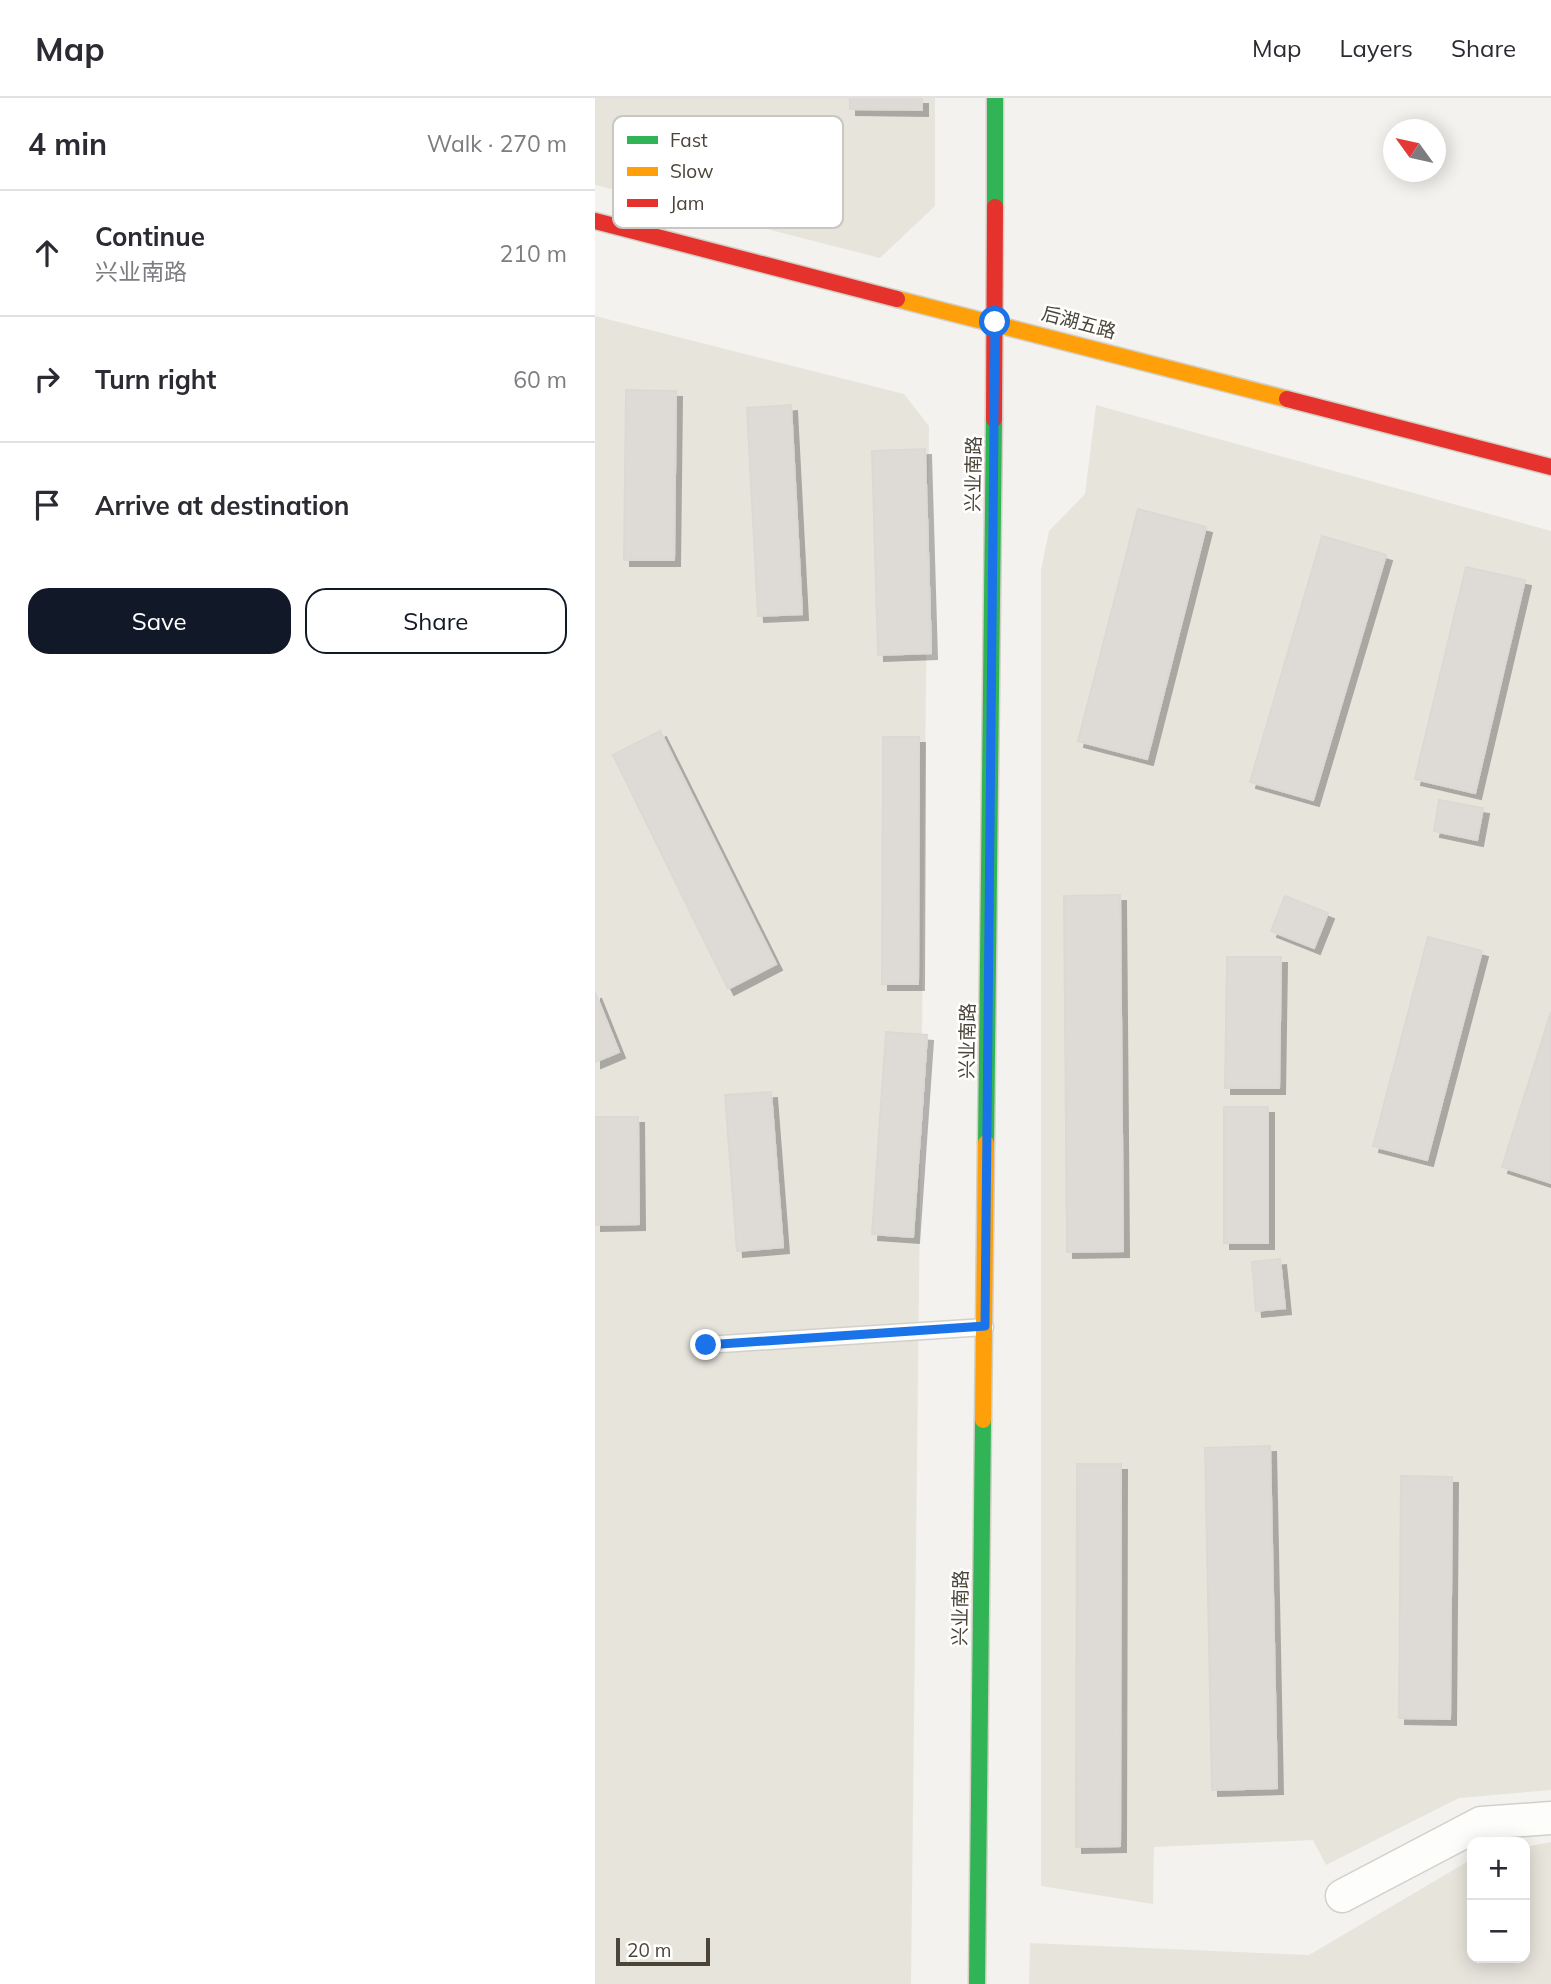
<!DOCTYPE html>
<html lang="en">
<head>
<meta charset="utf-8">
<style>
	:root { --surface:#fff; --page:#f2f2f3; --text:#2b2b33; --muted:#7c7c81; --line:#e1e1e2; --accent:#111827 }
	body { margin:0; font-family:Mulish,"Noto Sans SC",sans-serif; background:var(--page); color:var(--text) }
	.controls { position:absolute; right:21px; bottom:21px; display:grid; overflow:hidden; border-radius:14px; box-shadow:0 4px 18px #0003 }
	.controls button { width:63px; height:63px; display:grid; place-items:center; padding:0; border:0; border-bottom:2px solid var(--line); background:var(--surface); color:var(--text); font:35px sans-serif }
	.compass { position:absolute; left:788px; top:21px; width:63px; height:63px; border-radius:50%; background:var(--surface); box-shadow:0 4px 18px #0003; rotate:303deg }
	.scale { position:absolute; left:21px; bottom:18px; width:94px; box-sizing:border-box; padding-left:7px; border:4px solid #4b4439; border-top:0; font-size:19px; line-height:24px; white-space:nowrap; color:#4b4439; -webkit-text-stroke:5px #fff; paint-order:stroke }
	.stop { position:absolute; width:21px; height:21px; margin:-16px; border:5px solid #1a73e8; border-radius:50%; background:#fff }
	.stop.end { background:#1a73e8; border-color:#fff; box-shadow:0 2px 7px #0008 }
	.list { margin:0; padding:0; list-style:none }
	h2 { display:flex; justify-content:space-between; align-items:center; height:91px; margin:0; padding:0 28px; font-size:30px }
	h2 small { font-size:23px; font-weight:400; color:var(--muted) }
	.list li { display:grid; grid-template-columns:46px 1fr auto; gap:21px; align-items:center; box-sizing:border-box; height:126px; padding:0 28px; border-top:2px solid var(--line) }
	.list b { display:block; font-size:26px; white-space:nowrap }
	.list p { margin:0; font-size:23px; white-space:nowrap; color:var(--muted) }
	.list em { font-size:23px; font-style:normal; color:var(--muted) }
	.actions { display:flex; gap:14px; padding:21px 28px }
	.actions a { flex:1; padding:16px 0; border:2px solid var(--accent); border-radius:21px; text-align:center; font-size:24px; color:var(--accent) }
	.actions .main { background:var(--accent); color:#fff }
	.icon { flex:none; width:38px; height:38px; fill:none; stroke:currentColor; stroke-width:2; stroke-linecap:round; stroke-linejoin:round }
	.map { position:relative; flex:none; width:956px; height:1886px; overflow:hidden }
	header { display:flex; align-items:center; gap:42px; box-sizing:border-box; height:98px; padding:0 35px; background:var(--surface); border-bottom:2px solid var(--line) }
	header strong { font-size:33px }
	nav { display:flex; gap:38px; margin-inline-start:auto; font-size:24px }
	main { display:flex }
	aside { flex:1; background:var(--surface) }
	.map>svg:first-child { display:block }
</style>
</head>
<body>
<header>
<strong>Map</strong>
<nav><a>Map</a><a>Layers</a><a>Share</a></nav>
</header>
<main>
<aside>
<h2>4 min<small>Walk · 270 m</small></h2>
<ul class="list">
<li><svg class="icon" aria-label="ahead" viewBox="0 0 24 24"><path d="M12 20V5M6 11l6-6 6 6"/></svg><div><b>Continue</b><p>兴业南路</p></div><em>210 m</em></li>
<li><svg class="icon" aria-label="right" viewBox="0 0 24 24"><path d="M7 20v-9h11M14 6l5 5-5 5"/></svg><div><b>Turn right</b></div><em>60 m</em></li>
<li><svg class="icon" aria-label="arrive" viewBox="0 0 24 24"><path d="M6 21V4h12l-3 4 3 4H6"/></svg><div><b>Arrive at destination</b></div></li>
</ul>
<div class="actions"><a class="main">Save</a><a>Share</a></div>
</aside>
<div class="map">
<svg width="956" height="1886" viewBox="0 0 956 1886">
	<defs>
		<filter id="shadow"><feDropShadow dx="6" dy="6" stdDeviation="0" flood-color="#0004"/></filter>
	</defs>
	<rect width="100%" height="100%" fill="#f4f2ee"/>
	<g fill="#e7e4dc">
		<path d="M0,0h340v108l-55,52 -285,-73z"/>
		<path d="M0,218l309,78 25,32 -18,1558h-316z"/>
		<path d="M501,307l455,126v1259l-92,8 -133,67 -13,-25 -159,7 -1,57 -112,-18v-1316l8,-39 36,-37z"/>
		<path d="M956,1744v142h-522l1,-41 279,12 163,-96v99h53v-111z"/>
	</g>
	<g fill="#dedbd6" stroke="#dcd9d4" stroke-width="2" filter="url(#shadow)">
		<path d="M255,0h72v12l-72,-1z"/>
		<path d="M31,292l50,1 -2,169h-50z"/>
		<path d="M196,307l11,209 -44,2 -11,-208z"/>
		<path d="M330,351l6,204 -53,2 -6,-204z"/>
		<path d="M543,411l68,18 -59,232 -69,-18z"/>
		<path d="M727,438l64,19 -73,245 -63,-18z"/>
		<path d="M871,469l59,13 -50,213 -60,-14z"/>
		<path d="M65,633l116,233 -48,25 -115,-234z"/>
		<path d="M288,639h36l-1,247h-36z"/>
		<path d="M844,702l44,8 -6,32 -43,-9z"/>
		<path d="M525,797l3,356 -56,1 -3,-356z"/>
		<path d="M690,798l43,17 -14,35 -43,-17z"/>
		<path d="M833,839l54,14 -55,209 -54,-14z"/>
		<path d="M632,859h54l-2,131h-54z"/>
		<path d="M0,894l24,60 -24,10z"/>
		<path d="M956,914v171l-49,-16z"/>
		<path d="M291,934l41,3 -14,202 -41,-3z"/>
		<path d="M176,994l12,155 -46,4 -12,-156z"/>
		<rect x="629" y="1009" width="44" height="136"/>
		<path d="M0,1019h43l1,107 -44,1z"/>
		<path d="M685,1161l5,49 -29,3 -4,-49z"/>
		<path d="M675,1348l7,342 -65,2 -7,-342z"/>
		<path d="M482,1366h44l-1,382 -44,1z"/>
		<path d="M806,1378l51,1 -2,242 -51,-1z"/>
	</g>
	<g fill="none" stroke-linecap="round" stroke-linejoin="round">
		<defs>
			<path id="lane" d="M111,1247l279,-18"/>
			<path id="street" d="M747,1798l139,-73 70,-5"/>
			<g id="fast">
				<path d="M400,0v109"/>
				<path d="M391,1045l8,-724"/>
				<path d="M382,1886l6,-564"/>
			</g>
			<g id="slow">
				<path d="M302,201l390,100"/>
				<path d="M388,1322l3,-277"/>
			</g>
			<g id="jam">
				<path d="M0,123l302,78"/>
				<path d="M692,301l264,68"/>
				<path d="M399,321l1,-212"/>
			</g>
		</defs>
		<use href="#lane" stroke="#d2d0cb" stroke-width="19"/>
		<use href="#street" stroke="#d2d0cb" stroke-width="35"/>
		<use href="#fast" stroke="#d3cfc5" stroke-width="19"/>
		<use href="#slow" stroke="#d3cfc5" stroke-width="19"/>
		<use href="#jam" stroke="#d3cfc5" stroke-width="19"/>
		<use href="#lane" stroke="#fdfdfc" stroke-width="16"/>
		<use href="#street" stroke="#fdfdfc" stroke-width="32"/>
		<use href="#fast" stroke="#30b455" stroke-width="16"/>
		<use href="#slow" stroke="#ff9f0a" stroke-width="16"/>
		<use href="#jam" stroke="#e5322d" stroke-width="16"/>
	</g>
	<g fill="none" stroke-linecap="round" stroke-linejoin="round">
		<path stroke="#1a73e8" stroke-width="9" d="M111,1247l279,-19 10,-1004"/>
	</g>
	<g text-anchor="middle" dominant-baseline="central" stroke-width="5" stroke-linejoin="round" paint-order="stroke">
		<g font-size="19" fill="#4b4439" stroke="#fff">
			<text transform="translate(484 224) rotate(15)">后湖五路</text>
			<text transform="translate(378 376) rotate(-89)">兴业南路</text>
			<text transform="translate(372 943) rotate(-89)">兴业南路</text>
			<text transform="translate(365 1510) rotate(-89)">兴业南路</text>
		</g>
	</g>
	<rect x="18" y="18" width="230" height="112" rx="10" fill="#fff" stroke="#c9c7c4" stroke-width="2"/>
	<rect x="32" y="38" width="31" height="8" fill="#30b455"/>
	<rect x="32" y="69" width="31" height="9" fill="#ff9f0a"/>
	<rect x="32" y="101" width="31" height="8" fill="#e5322d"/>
	<g font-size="19" fill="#4b4439">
		<text x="75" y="49">Fast</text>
		<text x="75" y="80">Slow</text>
		<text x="75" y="112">Jam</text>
	</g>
</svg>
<div class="controls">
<button>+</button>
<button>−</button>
</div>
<svg class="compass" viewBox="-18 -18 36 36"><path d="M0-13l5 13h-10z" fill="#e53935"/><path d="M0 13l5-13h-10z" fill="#7c7c81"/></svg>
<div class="scale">20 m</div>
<div class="stop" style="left:400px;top:224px"></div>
<div class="stop end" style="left:111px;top:1247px"></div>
</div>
</main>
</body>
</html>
